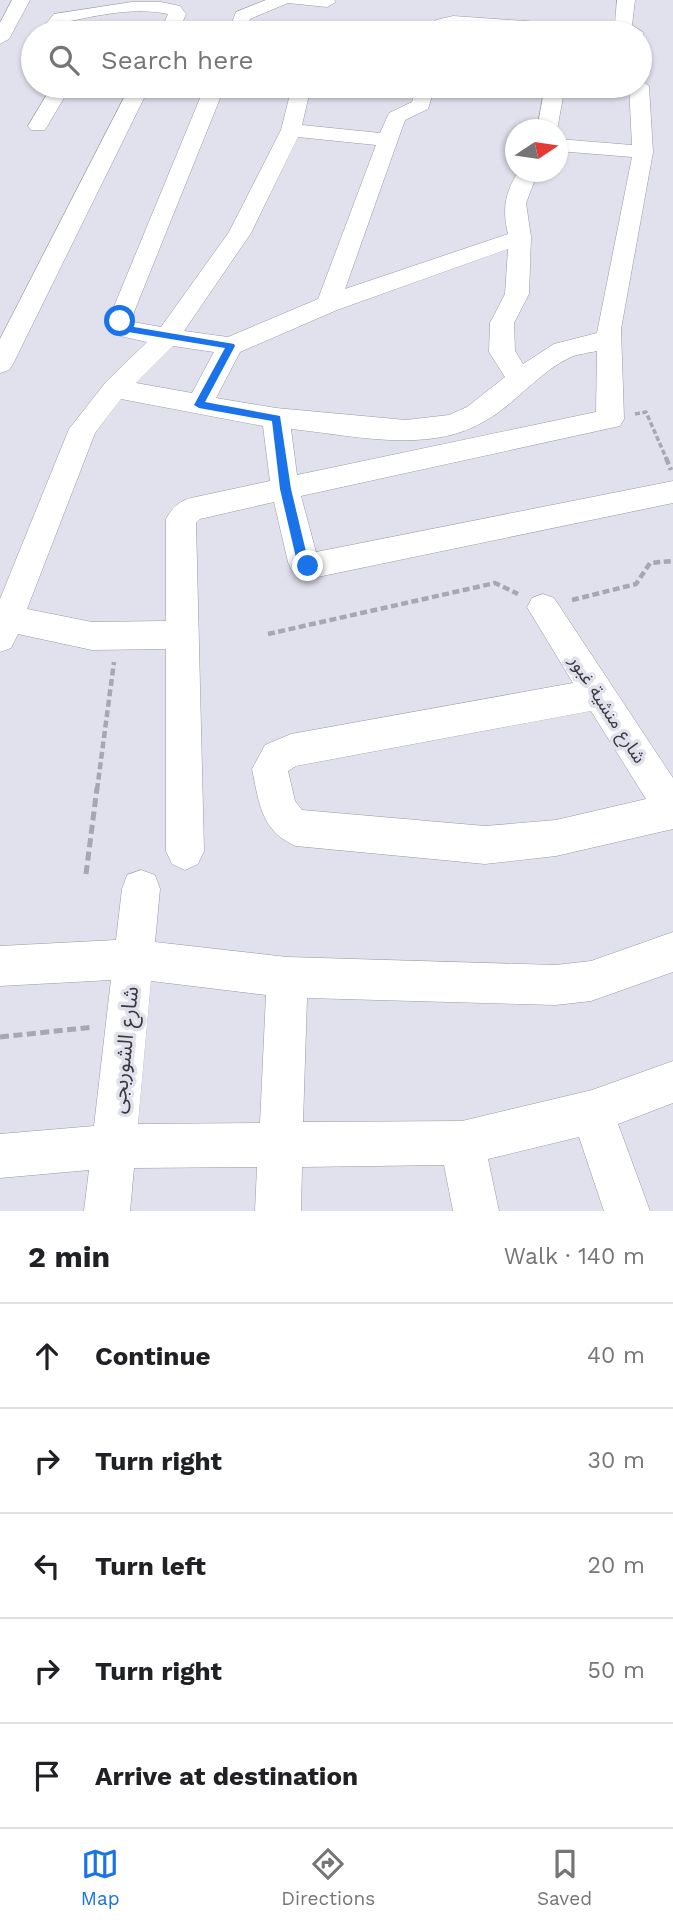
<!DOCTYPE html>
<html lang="en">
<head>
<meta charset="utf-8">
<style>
	:root { --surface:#fff; --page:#f2f2f2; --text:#202124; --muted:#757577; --line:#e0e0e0; --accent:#1a73e8 }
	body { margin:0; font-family:"Work Sans","Noto Sans Arabic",sans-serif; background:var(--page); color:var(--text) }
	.compass { position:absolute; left:505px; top:119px; width:63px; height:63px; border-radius:50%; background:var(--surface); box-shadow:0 2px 5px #0004; rotate:77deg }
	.stop { position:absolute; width:21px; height:21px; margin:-16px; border:5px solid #1a73e8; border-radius:50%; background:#fff }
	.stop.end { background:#1a73e8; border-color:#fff; box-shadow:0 2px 7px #0008 }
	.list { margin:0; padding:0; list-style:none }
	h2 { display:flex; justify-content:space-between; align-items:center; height:91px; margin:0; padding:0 28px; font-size:30px }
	h2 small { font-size:23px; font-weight:400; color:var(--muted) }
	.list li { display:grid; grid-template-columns:46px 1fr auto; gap:21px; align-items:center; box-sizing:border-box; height:105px; padding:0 28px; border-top:2px solid var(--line) }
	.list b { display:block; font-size:26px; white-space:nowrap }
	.list em { font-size:23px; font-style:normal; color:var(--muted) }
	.icon { flex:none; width:38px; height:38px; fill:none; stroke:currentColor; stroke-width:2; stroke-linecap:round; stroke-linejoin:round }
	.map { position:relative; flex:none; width:673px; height:1211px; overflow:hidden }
	.search { position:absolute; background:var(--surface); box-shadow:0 2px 5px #0004; left:21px; right:21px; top:21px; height:77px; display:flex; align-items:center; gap:18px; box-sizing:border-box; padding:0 24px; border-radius:38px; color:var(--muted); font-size:26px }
	.sheet { height:616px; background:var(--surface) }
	nav { display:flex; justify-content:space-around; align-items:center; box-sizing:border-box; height:98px; border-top:2px solid var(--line); background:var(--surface); font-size:19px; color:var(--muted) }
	nav a { display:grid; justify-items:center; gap:4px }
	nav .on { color:var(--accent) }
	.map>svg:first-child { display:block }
</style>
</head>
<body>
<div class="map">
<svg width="673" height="1211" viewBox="0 0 673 1211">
	<rect width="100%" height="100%" fill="#e0e1ed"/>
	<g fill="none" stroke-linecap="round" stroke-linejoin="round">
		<defs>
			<g id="minor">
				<path d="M12,0h18l-21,39 -9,5v-21z"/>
				<path d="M266,0h68l2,2 -9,5 -39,-4 -38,16 -4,14h-18l8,-21z"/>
				<path d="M617,0h18l-3,25 12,8 -3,4 -1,-4h-88l-99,-7 -4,2 -3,5c-21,0 -124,5 -134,-6l9,-5 111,3 4,-5 17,-4 114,8 48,-1z"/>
				<path d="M132,2h29l19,4 6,8 -8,19h-18l8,-19c-33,-7 -69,1 -102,8l-2,2 8,9h-19l-8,-8 9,-11z"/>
				<path d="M640,80l9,6 4,66 -32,177 3,90 -4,7 -319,70 15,56 357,-71v22l-365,76 -16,-8 -4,-9 -14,-60 -74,17 -4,4 8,328 -6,13 -13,6 -13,-6 -6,-13v-202l-74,1 -74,-16 -7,14 -11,4v-53l69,-170 37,-47 41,-40 -31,-7 -8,-14 97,-235h20l-91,226 -1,10 28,5 68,-95 52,-102 11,-44h19l-9,39 78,8 9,-20 23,-11 5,-16h18l-7,23 -23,11 -60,169 163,-55c-6,-25 -3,-41 10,-62h20l-12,31 5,34 -2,57 -15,29 1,28 8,13 31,-20 43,-11 35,-176 -74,-6v-12l74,6 -3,-59h11zM298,137l78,8 -58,154 -90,38 -44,-6 67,-98zM508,249l-3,45 -15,29 -1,29 16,25 -38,30 -18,8 -43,5 -130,-12 -60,-10 24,-46 97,-42zM173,346l41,6 -22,41 -56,-10zM597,351l-1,61 -299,63 -6,-46c61,6 138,26 194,-8 31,-17 53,-49 86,-64 7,-3 17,-4 26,-6zM121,399l142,27 7,55 -79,17c-12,3 -19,10 -25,21v102l-74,1 -65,-13 68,-176z"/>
				<path d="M52,86h19l-26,44h-14l-3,-4z"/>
				<path d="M130,86h20l-137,278 -4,6 -9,3v-34z"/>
				<path d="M545,86h20l-8,44h-20z"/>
				<path d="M543,594l11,4 119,180v51l-117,27 -71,8 -189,-18c-35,-14 -37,-44 -44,-77l13,-24 26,-11 282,-51 -46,-76 5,-9zM591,711l55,88 -90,21 -71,6 -183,-16 -7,-9 -7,-30 8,-5z"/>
				<path d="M141,870l14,5 5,14 -5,53 132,15 269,8 35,-4 82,-29v40l-82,29 -35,4 -249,-7 -4,124 159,-1 130,-31 81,-29v42l-55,21 32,87h-46l-25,-74 -91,22 11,52h-46l-9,-46 -142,2 -1,44h-46l2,-44 -123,1 -4,43h-46l5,-41 -89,8v-44l94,-8 17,-146 -111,6v-40l116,-6 6,-51 5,-14zM151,981l115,14 -6,128 -122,1z"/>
			</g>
		</defs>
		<use href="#minor" stroke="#9899a4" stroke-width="1"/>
		<path stroke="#a6a7b0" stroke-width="3.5" stroke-dasharray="5 2.5" stroke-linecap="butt" d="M635,414l11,-2 21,48"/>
		<g stroke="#a6a7b0" stroke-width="4.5" stroke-dasharray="7 3.5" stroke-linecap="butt">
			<path d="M666,458l5,12"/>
			<path d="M572,600l64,-16 14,-21 23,-2"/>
			<path d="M268,634l227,-51 23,11"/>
			<path d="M97,790l17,-128"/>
		</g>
		<g stroke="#a6a7b0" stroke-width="5" stroke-dasharray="9 4.5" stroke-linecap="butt">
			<path d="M86,874l11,-86"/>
			<path d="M0,1037l94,-10"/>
		</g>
		<use href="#minor" fill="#fff" fill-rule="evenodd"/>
	</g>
	<path fill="#1a73e8" d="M120,318l8,8 106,18 1,2 -30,56 75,14 11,73 17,71 6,6 -2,4h-8l-7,-8 -17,-73 -8,-68 -73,-13 -5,-3 31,-57 -103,-17 -7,-10z"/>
	<g text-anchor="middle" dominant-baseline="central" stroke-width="7" stroke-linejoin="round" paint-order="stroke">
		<g font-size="18" fill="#38393d" stroke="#e0e1ed">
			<text transform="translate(608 709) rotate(57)">شارع منشية غبور</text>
		</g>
		<g font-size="21" fill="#38393d" stroke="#e0e1ed">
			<text transform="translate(124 1050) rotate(-84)">شارع الشوربجى</text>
		</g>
	</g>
</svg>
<svg class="compass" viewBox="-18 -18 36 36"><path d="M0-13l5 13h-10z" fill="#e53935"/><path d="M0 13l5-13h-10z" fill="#757577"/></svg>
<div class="stop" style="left:120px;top:321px"></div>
<div class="stop end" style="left:308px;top:566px"></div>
<div class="search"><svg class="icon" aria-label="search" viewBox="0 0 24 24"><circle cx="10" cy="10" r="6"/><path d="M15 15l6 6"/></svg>Search here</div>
</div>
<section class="sheet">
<h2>2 min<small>Walk · 140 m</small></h2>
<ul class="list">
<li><svg class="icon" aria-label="ahead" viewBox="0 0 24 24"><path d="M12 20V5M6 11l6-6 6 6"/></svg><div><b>Continue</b></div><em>40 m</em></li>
<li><svg class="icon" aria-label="right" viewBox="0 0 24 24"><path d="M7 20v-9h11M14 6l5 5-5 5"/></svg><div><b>Turn right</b></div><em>30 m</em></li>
<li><svg class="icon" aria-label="left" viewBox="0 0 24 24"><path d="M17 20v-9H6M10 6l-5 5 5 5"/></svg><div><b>Turn left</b></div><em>20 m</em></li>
<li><svg class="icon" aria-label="right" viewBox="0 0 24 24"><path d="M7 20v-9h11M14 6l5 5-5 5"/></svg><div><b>Turn right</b></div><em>50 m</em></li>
<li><svg class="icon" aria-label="arrive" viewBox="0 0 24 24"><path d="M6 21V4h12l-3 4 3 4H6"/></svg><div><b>Arrive at destination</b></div></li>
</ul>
</section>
<nav>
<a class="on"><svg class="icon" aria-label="map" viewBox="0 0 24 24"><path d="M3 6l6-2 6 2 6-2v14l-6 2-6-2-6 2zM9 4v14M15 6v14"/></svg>Map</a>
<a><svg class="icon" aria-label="directions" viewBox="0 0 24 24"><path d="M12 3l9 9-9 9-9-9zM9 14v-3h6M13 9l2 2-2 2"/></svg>Directions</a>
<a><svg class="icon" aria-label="saved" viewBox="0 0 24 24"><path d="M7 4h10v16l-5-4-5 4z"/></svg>Saved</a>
</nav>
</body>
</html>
